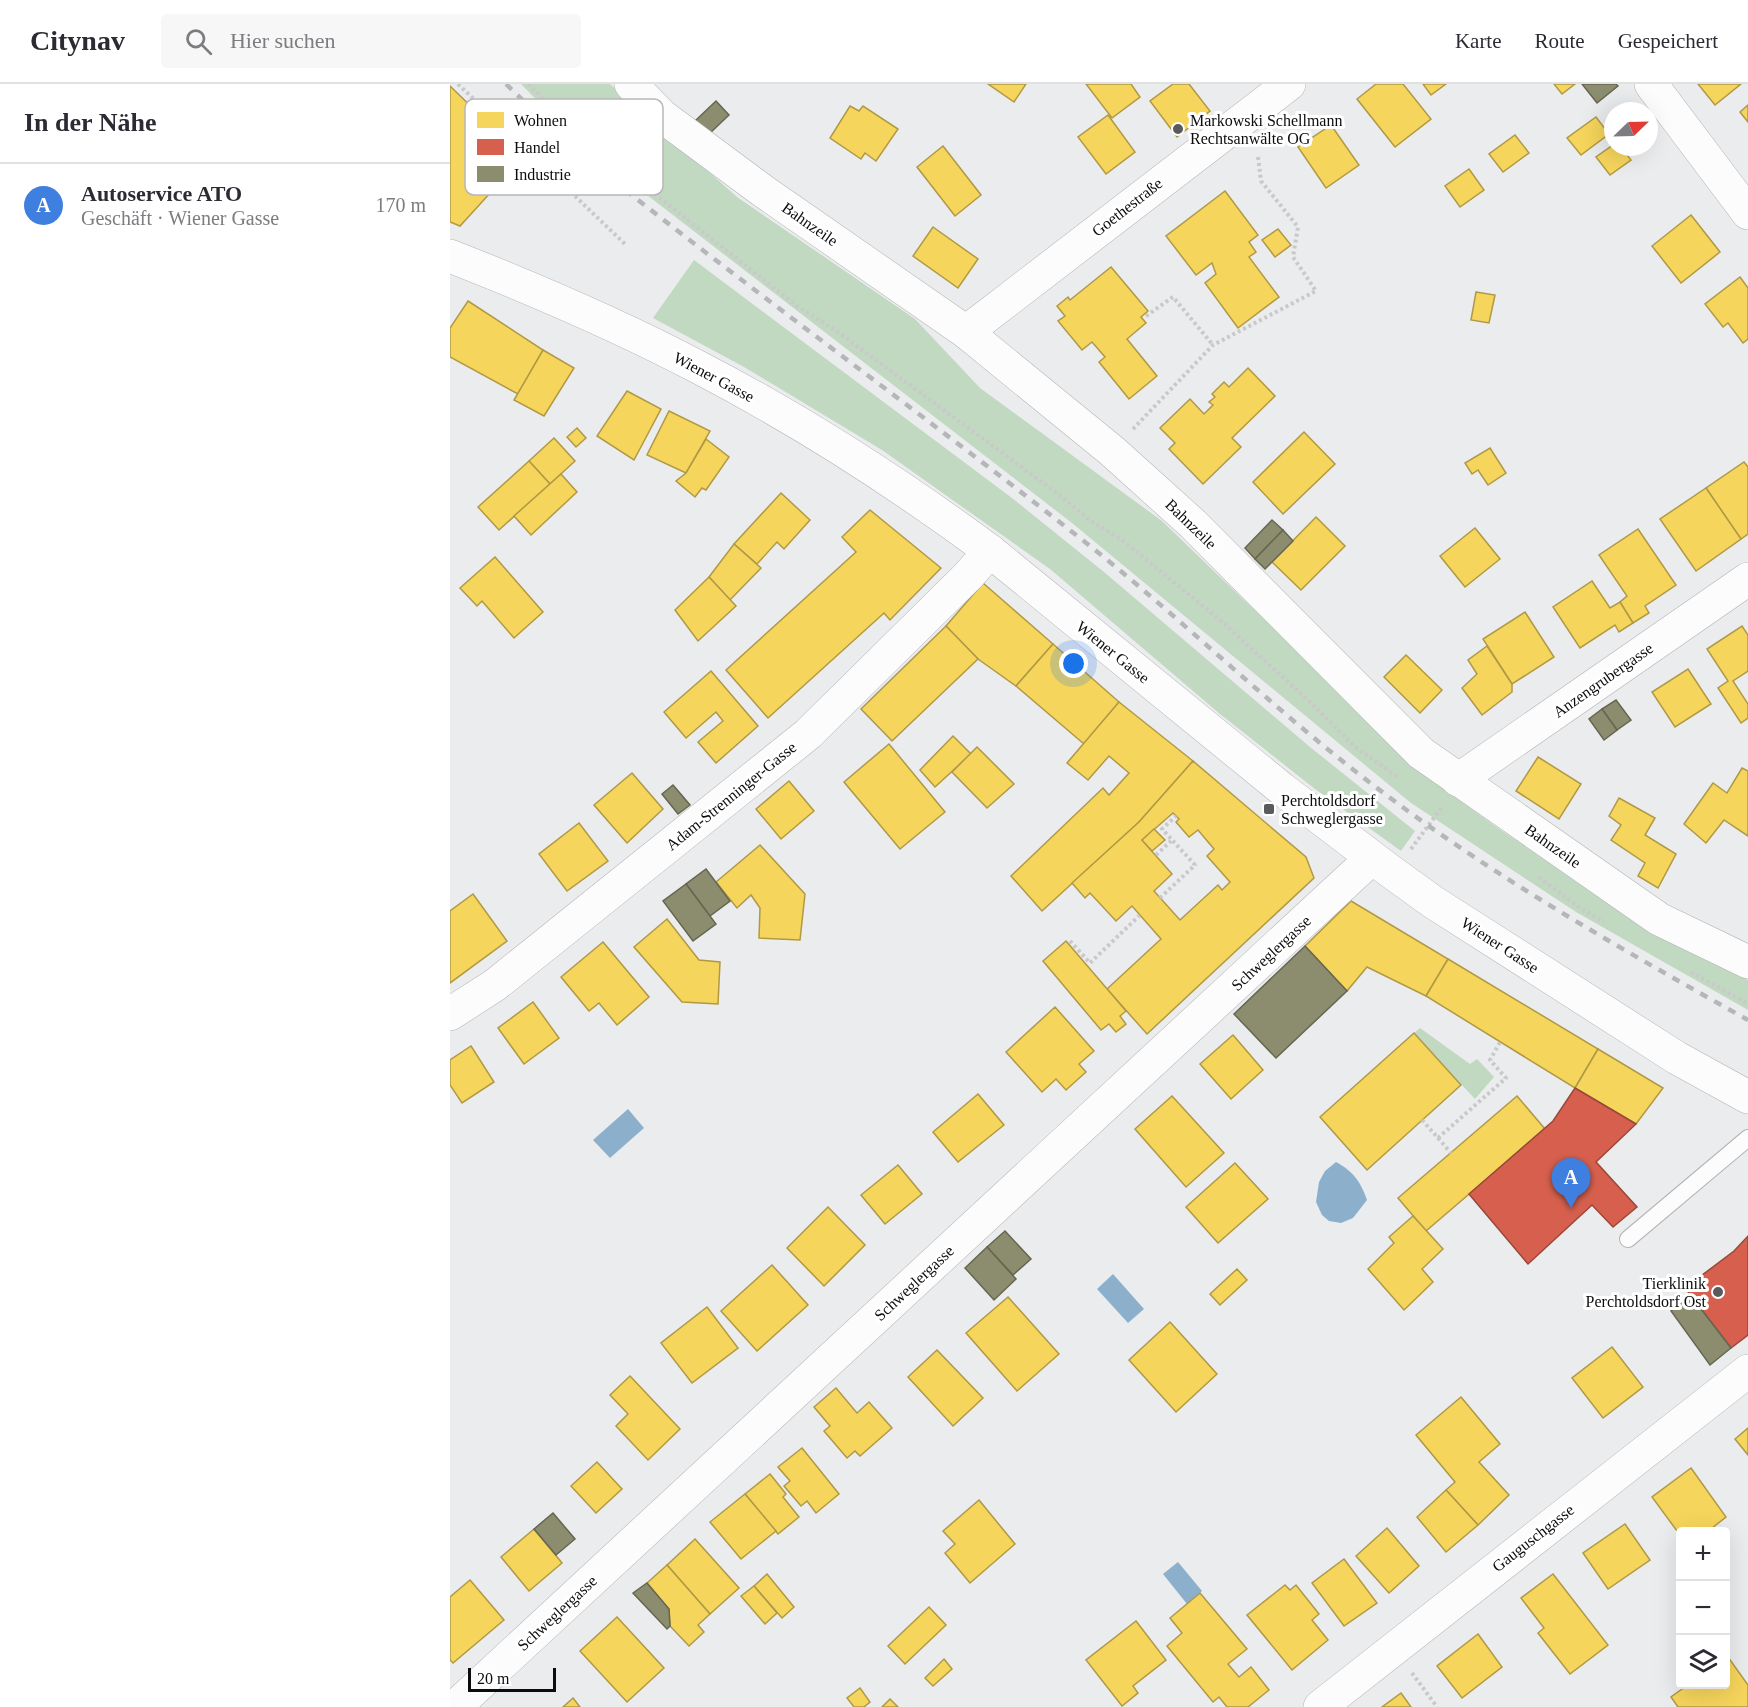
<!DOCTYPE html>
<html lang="de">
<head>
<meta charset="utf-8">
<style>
	:root { --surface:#fff; --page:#f7f7f7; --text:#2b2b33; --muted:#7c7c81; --line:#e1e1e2; --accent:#0b8043 }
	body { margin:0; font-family:Georgia,serif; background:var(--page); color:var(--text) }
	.controls { position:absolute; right:18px; bottom:18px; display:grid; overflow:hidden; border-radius:6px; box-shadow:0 6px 24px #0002 }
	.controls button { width:54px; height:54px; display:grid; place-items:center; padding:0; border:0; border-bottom:2px solid var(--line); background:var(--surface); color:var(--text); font:30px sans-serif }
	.compass { position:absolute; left:1154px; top:18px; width:54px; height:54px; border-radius:50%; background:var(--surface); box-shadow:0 6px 24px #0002; rotate:67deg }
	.scale { position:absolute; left:18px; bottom:15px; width:88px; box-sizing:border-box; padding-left:6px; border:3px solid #0c0c0e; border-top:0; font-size:16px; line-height:21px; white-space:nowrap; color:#0c0c0e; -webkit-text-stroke:4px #fff; paint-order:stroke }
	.you { position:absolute; left:624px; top:580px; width:21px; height:21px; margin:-15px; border:4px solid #fff; border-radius:50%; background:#1a73e8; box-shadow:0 0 0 9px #1a73e833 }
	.badge { display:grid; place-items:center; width:39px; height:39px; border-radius:50%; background:var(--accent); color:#fff; font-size:20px; font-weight:700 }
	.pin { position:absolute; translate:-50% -50px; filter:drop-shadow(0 2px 3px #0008) }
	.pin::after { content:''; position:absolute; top:32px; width:21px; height:18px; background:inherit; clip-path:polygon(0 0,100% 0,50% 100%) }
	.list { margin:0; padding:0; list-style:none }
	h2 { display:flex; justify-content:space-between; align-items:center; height:78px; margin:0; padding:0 24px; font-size:26px }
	h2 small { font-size:20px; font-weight:400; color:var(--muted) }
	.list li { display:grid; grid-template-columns:39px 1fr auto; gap:18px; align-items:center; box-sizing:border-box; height:84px; padding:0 24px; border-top:2px solid var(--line) }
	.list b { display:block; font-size:22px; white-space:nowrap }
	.list p { margin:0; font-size:20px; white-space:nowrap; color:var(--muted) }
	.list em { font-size:20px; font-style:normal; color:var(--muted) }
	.icon { flex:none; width:33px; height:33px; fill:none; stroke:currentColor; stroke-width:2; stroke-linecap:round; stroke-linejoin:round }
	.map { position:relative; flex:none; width:1298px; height:1623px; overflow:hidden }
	header { display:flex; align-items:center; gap:36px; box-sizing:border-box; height:84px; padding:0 30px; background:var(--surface); border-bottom:2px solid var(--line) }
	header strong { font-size:28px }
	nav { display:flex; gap:33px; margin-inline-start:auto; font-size:21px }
	.search { width:420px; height:54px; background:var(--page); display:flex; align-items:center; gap:15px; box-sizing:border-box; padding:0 21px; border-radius:6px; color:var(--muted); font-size:22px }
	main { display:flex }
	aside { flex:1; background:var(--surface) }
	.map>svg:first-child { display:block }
</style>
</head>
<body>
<header>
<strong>Citynav</strong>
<div class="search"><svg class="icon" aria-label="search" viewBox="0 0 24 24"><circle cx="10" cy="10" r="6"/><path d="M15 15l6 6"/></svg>Hier suchen</div>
<nav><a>Karte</a><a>Route</a><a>Gespeichert</a></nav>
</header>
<main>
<aside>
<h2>In der Nähe<small></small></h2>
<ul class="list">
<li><span class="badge" style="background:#3f7fe0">A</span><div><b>Autoservice ATO</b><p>Geschäft · Wiener Gasse</p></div><em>170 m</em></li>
</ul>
</aside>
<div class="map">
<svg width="1298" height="1623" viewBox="0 0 1298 1623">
	<rect width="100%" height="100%" fill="#ebecee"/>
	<g fill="#c1d8c1">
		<path d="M71,0h89l127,113 178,122 65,69 182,133 269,259 68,49 154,101 95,50v30l-172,-98 -165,-109 -339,-280 -425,-328 -90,-74z"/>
		<path d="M244,176l318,238 92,74 206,175 105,84 -14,20 -86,-62 -95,-75 -170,-145 -168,-119 -138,-83 -91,-49z"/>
		<path d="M970,944l50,36 7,-5 17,18 -19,22 -61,-66z"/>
	</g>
	<g fill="#8cb0cc">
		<path d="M178,1025l16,19 -34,30 -17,-18z"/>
		<path d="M886,1078c18,10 24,19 31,38l-14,18 -12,5 -12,-2 -7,-6 -6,-13 3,-20 6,-11z"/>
		<path d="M663,1190l31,35 -16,14 -31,-34z"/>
		<path d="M728,1478l24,29 -15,13 -24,-30z"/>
	</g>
	<g fill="#f6d55c" stroke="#b09945" stroke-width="1.5" fill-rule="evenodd">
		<path d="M538,0h38l-12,18z"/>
		<path d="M636,0h45l9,13 -28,21z"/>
		<path d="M723,0h16l21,27 -33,26 -27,-36z"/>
		<path d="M926,0h27l28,35 -36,28 -38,-48z"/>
		<path d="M973,0h23l-15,11z"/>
		<path d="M1104,0h21l-13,10z"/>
		<path d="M1248,0h43l-26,21z"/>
		<path d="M0,2l73,71 -63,69 -10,-4z"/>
		<path d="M1298,21v17l-8,-10z"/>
		<path d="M400,22l9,5 4,-5 35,23 -22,32 -11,-8 -4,6 -31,-21z"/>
		<path d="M658,31l27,37 -29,22 -28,-37z"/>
		<path d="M1146,33l13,17 -28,21 -14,-17z"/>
		<path d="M881,41l28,40 -33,23 -28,-41z"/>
		<path d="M1065,51l14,18 -26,19 -14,-18z"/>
		<path d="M1163,61v2h8l10,13 -21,15 -14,-18z"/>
		<path d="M493,62l38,49 -26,21 -38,-49z"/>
		<path d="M1019,85l15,21 -24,17 -15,-21z"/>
		<path d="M775,107l33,44 -9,7 7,10 -7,5 30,40 -41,31 -33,-45 11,-9 -4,-11 -16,12 -30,-39z"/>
		<path d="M1241,131l29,37 -39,31 -29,-37z"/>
		<path d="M483,143l45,32 -20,29 -45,-32z"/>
		<path d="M828,145l13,16 -16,12 -13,-17z"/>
		<path d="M661,183l37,44 -7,6 5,6 -19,16 30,37 -28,23 -30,-37 6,-5 -13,-15 -10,8 -24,-29 7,-5 -8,-10 11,-9 2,3z"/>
		<path d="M1290,193l8,11v51l-5,4 -15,-20 -5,4 -18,-23z"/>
		<path d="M1026,208l19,3 -6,28 -18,-3z"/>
		<path d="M18,217l75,49 -25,44 -68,-37v-29z"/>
		<path d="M93,266l31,18 -30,48 -30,-16z"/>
		<path d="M798,284l27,28 -43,42 9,9 -38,37 -34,-35 6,-6 -15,-15 30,-29 14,15 9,-9 -4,-3 6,-5 -3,-3 12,-12 5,5z"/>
		<path d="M177,307l34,18 -27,51 -37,-24z"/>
		<path d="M219,327l41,20 -24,42 -39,-18z"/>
		<path d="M127,344l9,10 -10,9 -9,-10z"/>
		<path d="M854,348l31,32 -52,50 -30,-32z"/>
		<path d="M104,354l21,23 -25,23 -21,-23z"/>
		<path d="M256,355l23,18 -23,33 -4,-2 -7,9 -19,-16 10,-8z"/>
		<path d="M1040,364l16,25 -18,12 -10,-15 -6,4 -7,-11z"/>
		<path d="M79,377l21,23 -51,46 -21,-23z"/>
		<path d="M1294,378l4,5v67l-7,5 -35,-51z"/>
		<path d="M111,390l16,18 -46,43 -17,-19z"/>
		<path d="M1256,404l35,51 -45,32 -36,-52z"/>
		<path d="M331,409l29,27 -26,29 -7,-7 -20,22 -23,-20z"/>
		<path d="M420,426l71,58 -51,52 -6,-7 -116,105 -42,-48 130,-118 -14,-15z"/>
		<path d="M866,433l29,29 -44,44 -29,-28z"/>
		<path d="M1025,444l25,31 -35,28 -25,-31z"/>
		<path d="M1188,445l38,56 -31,21 4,7 -16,10 -13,-21 7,-6 -28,-41z"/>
		<path d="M284,460l27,24 -31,32 -21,-23z"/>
		<path d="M45,473l48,55 -29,26 -32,-37 -5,5 -17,-18z"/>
		<path d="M259,493l27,29 -38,35 -23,-31z"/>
		<path d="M1142,497l18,27 10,-6 13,21 -14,9 -4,-7 -35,23 -27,-41z"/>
		<path d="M533,499l70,61 -37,42 -38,-27 -32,-33z"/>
		<path d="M1075,528l29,45 -42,27 -29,-45z"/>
		<path d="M496,542l32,33 -86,82 -31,-32z"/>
		<path d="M1292,542l6,9v36l-15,10 15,23v14l-7,5 -23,-35 10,-7 -21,-32z"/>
		<path d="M603,560l66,58 -35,42 -68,-58z"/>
		<path d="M1037,562l25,38v8l-30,23 -20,-27 15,-14 -9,-14z"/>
		<path d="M956,571l36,35 -22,23 -36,-36z"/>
		<path d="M1238,585l23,35 -36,23 -23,-35z"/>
		<path d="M261,587l47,55 -42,37 -18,-21 25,-21 -7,-9 -30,26 -22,-26z"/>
		<path d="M669,618l74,59 -54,61 -97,89 -31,-35 92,-88 6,7 20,-22 -20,-17 -21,24 -21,-17z"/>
		<path d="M503,652l18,18 -36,33 -15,-17z"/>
		<path d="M439,660l56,68 -45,37 -56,-67z"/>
		<path d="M527,663l37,37 -27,24 -35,-36z"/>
		<path d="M1088,673l43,27 -22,35 -43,-28z"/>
		<path d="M743,677l113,96 8,21 -167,156 -40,-45 54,-50 -29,-33 -16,15 -26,-28 -5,5 -13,-15 67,-61zM723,729l6,6 -3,3 13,15 9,-7 16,19 -7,7 23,26 -8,8 -4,-5 -38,35 -26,-29 18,-17 -30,-34z"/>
		<path d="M1292,684l6,3v65l-24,-16 -18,23 -22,-19 29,-41 14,10z"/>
		<path d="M182,689l31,36 -36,34 -33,-38z"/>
		<path d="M339,697l25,30 -33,28 -25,-30z"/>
		<path d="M1169,714l36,20 -10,17 31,19 -18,34 -20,-12 7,-13 -34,-23 10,-15 -12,-9z"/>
		<path d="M129,739l29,38 -41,30 -28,-37z"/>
		<path d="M704,745l11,11 -13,11 -10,-11z"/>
		<path d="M310,761l45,49 -5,46 -41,-2 1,-30 -9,-13 -14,13 -21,-26z"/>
		<path d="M23,810l34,47 -57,42v-72z"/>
		<path d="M901,817l97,58 -22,37 -59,-29 -20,24 -42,-45z"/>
		<path d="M217,835l32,41 21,2 -2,42 -36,-2 -48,-55z"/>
		<path d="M616,857l60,70 -6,5 6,8 -10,8 -7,-8 -8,6 -58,-69z"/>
		<path d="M153,858l46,55 -32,28 -18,-22 -10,8 -28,-34z"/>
		<path d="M998,875l150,90 -23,39 -149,-92z"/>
		<path d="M83,918l26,36 -35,26 -26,-36z"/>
		<path d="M605,923l39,44 -15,13 7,8 -20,18 -10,-11 -14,13 -36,-40z"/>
		<path d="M964,949l47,52 -94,85 -47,-53z"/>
		<path d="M783,951l30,35 -32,29 -31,-35z"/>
		<path d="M21,962l23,36 -32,21 -12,-18v-25z"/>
		<path d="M1148,965l65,39 -27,36 -61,-36z"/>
		<path d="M528,1010l26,31 -46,37 -25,-30z"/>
		<path d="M722,1012l52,57 -38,34 -51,-58z"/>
		<path d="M1067,1012l28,33 -119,102 -28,-33z"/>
		<path d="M785,1079l33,36 -50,44 -32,-36z"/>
		<path d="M448,1081l24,29 -37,30 -24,-29z"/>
		<path d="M378,1123l37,38 -41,41 -37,-38z"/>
		<path d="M963,1132l30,33 -21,20 11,13 -29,28 -36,-41 26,-26 -5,-6z"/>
		<path d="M322,1181l36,40 -51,46 -36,-40z"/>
		<path d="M787,1185l10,11 -27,25 -10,-11z"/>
		<path d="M558,1213l51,57 -42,37 -51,-58z"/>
		<path d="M257,1223l31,41 -46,35 -31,-40z"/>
		<path d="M720,1238l47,52 -41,38 -47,-52z"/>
		<path d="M1162,1263l31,40 -40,31 -31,-40z"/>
		<path d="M487,1266l46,48 -30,28 -45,-49z"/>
		<path d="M180,1292l50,53 -32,31 -32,-34 12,-12 -18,-19z"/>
		<path d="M386,1304l21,25 12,-11 23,26 -32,28 -5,-5 -8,7 -23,-27 6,-5 -16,-19z"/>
		<path d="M1011,1313l39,47 -21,18 30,33 -31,30 -32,-35 9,-8 -39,-47z"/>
		<path d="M1298,1344v27l-13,-16z"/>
		<path d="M352,1364l37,46 -23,19 -9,-12 -6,5 -17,-20 6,-5 -12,-14z"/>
		<path d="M147,1378l25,27 -26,24 -25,-27z"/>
		<path d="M1241,1384l35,49 -19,15h-27v3l-28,-38z"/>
		<path d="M320,1390l16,20 -3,3 16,20 -21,17 -33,-40z"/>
		<path d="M996,1406l32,35 -32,27 -29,-35z"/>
		<path d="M295,1410l31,37 -35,28 -31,-37z"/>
		<path d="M529,1416l36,44 -45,39 -25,-30 10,-9 -12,-13z"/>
		<path d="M1175,1440l25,36 -42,29 -25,-36z"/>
		<path d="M937,1444l32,38 -30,27 -33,-37z"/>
		<path d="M84,1445l28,34 -33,28 -28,-34z"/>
		<path d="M245,1455l44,49 -29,26 -43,-49z"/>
		<path d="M894,1475l33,44 -33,23 -32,-43z"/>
		<path d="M217,1481l43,49 -12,11 6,7 -15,14 -19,-20 -1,-17 -22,-26z"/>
		<path d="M317,1490l27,33 -12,11 -28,-32z"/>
		<path d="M1103,1490l55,71 -38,29 -32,-41 6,-5 -23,-30z"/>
		<path d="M20,1496l34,40 -51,43 -3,-3v-63z"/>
		<path d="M835,1501l5,5 6,-5 23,29 -7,6 16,20 -36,30 -45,-55z"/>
		<path d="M304,1502l23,27 -12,11 -24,-28z"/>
		<path d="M750,1509l47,56 -19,15 11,13 12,-10 18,23 -21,17h-21l-8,-10 -6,5 -46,-56 15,-13 -12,-15z"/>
		<path d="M479,1523l17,18 -41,39 -17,-18z"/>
		<path d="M167,1533l47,51 -37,34 -47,-51z"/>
		<path d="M686,1537l30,39 -33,26 5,7 -16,13 -36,-46z"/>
		<path d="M1028,1550l24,33 -40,31 -25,-32z"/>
		<path d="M1278,1573l20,28v22h-70l-7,-10 18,-13h37v-26z"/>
		<path d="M494,1575l8,10 -19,17 -8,-8z"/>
		<path d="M410,1604l10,14 -6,5h-10l-7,-9z"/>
		<path d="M951,1609l10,14h-29z"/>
		<path d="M123,1614l7,9h-17z"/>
		<path d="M440,1615l8,8h-16z"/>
	</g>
	<g fill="#d6604d" stroke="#99473a" stroke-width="1.5">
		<path d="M1125,1004l61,36 -40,38 41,45 -24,20 -21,-22 -64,59 -59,-70 84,-73z"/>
		<path d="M1298,1152v99l-17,13 -46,-60 49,-37z"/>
	</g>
	<g fill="#8c8c6e" stroke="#666651" stroke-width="1.5">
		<path d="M1132,0h34l2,2 -21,17z"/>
		<path d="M266,17l13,14 -21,20 -13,-14z"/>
		<path d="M822,436l11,10 -28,29 -10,-11z"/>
		<path d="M833,446l10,11 -28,28 -10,-10z"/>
		<path d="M1166,616l15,20 -14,10 -15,-21z"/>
		<path d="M1152,625l15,21 -13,10 -15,-21z"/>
		<path d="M223,701l17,20 -12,9 -16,-20z"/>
		<path d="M256,785l24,32 -20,15 -24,-32z"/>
		<path d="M236,800l30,40 -23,17 -30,-40z"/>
		<path d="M855,862l42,45 -71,67 -42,-44z"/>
		<path d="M555,1147l26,28 -18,16 -26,-28z"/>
		<path d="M537,1163l29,32 -22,21 -29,-32z"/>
		<path d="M1241,1212l40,52 -21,17 -39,-54z"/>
		<path d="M103,1429l22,26 -19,16 -22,-26z"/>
		<path d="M197,1499l22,26 1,17 -3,3 -34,-36z"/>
	</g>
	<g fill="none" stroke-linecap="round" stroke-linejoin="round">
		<defs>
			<path id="service" d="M1178,1155l120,-101"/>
			<g id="minor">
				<path d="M181,0l31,32 101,75 203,141 146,119 81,73 228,229 238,166 89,43"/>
				<path d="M1201,0l97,129"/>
				<path d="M516,248l323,-248"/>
				<path d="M1008,696l290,-201"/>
				<path d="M0,930l45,-29 313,-251 160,-158 22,-25"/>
				<path d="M5,1623l917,-849"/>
				<path d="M870,1623l428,-336"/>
			</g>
			<path id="secondary" d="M0,172c84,33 168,69 248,111 102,53 200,116 292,184l292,238 108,82 43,31 244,156 71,39"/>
		</defs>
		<use href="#service" stroke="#b4b4b6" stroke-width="18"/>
		<use href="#minor" stroke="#b4b4b6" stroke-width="34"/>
		<use href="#secondary" stroke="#b4b4b6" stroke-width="34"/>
		<g stroke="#c9c9ca" stroke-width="4" stroke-dasharray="3 3" stroke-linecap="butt">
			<path d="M8,0l168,161"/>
			<path d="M78,0l48,48 221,174 38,24 223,164 33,27 31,19 97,79 92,84 44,44 43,30"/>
			<path d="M696,232l27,-19 40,48"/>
			<path d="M683,345l80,-84 103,-54 -23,-34 5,-30 -37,-46 -3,-24"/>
			<path d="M961,765l31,-42"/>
			<path d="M706,771l15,-14"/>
			<path d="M1089,793l41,31 24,14"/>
			<path d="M710,814l35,-33 -33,-36 14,-13"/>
			<path d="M620,857l20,22 49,-47"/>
			<path d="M1241,888l57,32"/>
			<path d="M972,1036l16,18 68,-60 -16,-18 10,-18"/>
			<path d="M988,1054l13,15"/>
			<path d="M962,1589l25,34"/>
		</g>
		<use href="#service" stroke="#fcfcfc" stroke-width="16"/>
		<use href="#minor" stroke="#fcfcfc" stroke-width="33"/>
		<use href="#secondary" stroke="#fcfcfc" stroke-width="33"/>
		<path stroke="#b5b6b7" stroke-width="4.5" stroke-dasharray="8 8" stroke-linecap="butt" d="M56,0l64,62c169,136 345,262 515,396 102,81 195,174 300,252 114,86 238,156 363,226"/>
	</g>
	<g fill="#5a5a5c" stroke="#fff" stroke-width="2">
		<circle cx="728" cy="45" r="6"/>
		<rect x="813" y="719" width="12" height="12" rx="3"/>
		<circle cx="1268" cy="1208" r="6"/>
	</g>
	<g text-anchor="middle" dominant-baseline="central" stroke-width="6" stroke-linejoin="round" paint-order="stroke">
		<g font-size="16" fill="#0c0c0e" stroke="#fff" text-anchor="start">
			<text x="740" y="36">Markowski Schellmann<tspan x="740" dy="18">Rechtsanwälte OG</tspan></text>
			<text x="831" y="716">Perchtoldsdorf<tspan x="831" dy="18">Schweglergasse</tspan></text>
			<text x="1256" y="1199" text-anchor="end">Tierklinik<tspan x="1256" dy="18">Perchtoldsdorf Ost</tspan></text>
		</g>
		<g font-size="16" fill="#0c0c0e" stroke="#fff">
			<text transform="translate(677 123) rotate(-38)">Goethestraße</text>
			<text transform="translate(360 140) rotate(35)">Bahnzeile</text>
			<text transform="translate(264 293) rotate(28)">Wiener Gasse</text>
			<text transform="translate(741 440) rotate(44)">Bahnzeile</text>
			<text transform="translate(663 568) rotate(39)">Wiener Gasse</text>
			<text transform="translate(1153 596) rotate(-35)">Anzengrubergasse</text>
			<text transform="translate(281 712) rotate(-39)">Adam-Strenninger-Gasse</text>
			<text transform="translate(1103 762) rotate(35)">Bahnzeile</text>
			<text transform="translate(1050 861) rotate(33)">Wiener Gasse</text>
			<text transform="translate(821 869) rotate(-43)">Schweglergasse</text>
			<text transform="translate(464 1199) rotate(-43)">Schweglergasse</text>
			<text transform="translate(1083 1454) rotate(-38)">Gauguschgasse</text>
			<text transform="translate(107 1529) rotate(-43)">Schweglergasse</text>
		</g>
	</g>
	<rect x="15" y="15" width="198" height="96" rx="9" fill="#fff" stroke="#b6b6b7" stroke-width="1.5"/>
	<rect x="27" y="28" width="27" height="16" fill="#f6d55c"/>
	<rect x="27" y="55" width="27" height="16" fill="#d6604d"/>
	<rect x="27" y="82" width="27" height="16" fill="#8c8c6e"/>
	<g font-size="16" fill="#0c0c0e">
		<text x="64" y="42">Wohnen</text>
		<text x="64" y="69">Handel</text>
		<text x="64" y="96">Industrie</text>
	</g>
</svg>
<div class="controls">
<button>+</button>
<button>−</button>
<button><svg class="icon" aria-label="layers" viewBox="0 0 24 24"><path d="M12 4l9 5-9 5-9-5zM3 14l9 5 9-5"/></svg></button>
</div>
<svg class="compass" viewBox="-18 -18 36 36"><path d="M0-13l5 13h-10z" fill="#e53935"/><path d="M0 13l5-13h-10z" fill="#7c7c81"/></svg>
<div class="scale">20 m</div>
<div class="you"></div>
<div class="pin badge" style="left:1121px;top:1124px;background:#3f7fe0">A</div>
</div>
</main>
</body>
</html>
